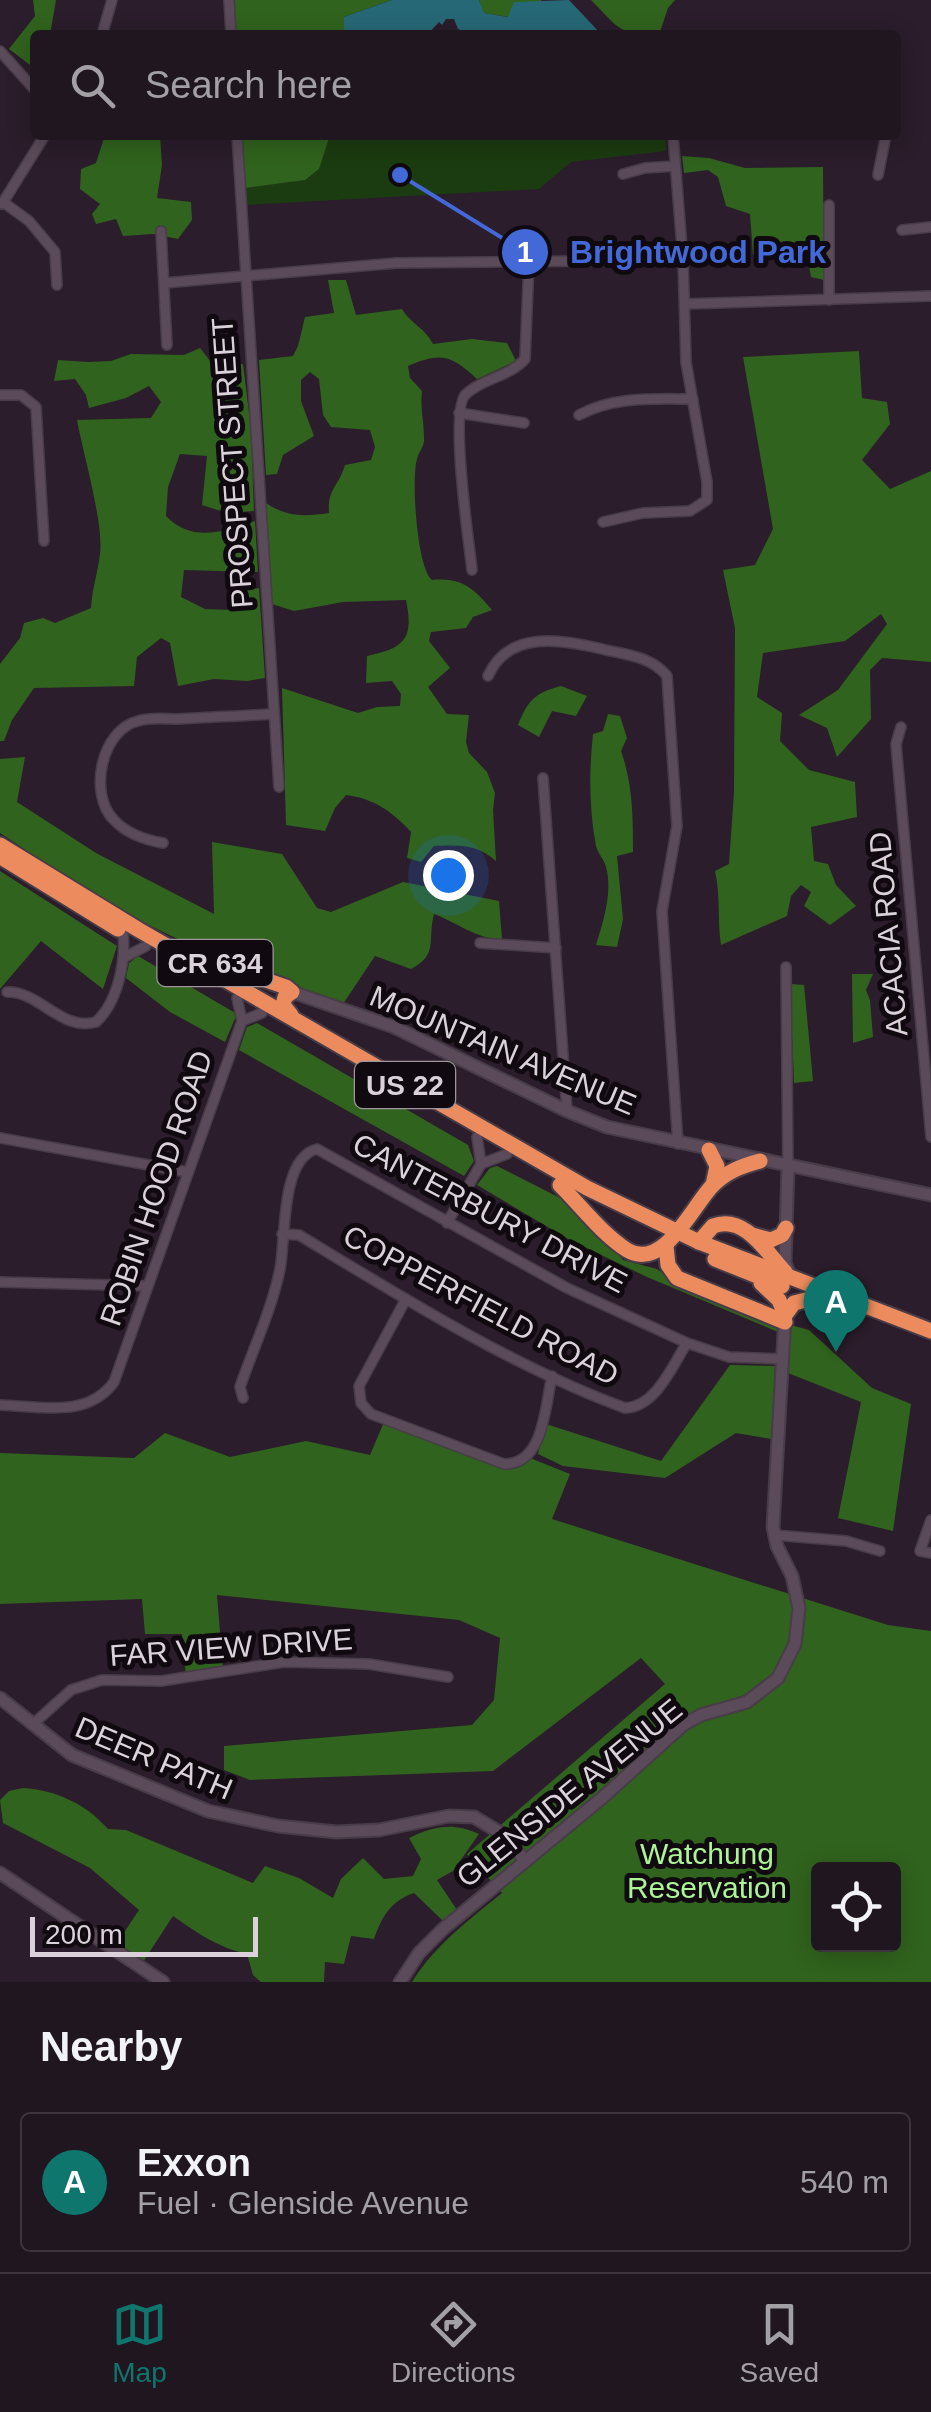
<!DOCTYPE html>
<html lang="en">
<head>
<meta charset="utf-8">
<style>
	:root { --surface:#201620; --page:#281f29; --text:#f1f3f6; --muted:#a29fa5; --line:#3d353e; --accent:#0f766e }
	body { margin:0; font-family:Helvetica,sans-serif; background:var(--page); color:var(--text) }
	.controls { position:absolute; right:30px; bottom:30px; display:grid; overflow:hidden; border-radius:10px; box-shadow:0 5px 25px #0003 }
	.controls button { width:90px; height:90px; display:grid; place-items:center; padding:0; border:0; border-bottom:2px solid var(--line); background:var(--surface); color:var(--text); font:50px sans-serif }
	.scale { position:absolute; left:30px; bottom:25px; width:228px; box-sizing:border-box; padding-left:10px; border:5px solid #dbd1da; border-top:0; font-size:28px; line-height:35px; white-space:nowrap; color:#dbd1da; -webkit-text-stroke:8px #100a10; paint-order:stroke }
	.you { position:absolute; left:448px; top:875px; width:35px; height:35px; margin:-25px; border:8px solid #fff; border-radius:50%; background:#1a73e8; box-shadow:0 0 0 15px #1a73e833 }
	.badge { display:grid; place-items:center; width:65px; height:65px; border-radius:50%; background:var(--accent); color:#fff; font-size:32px; font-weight:700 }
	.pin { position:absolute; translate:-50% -82px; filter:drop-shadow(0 2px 5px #0008) }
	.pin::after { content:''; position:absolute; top:52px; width:35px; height:30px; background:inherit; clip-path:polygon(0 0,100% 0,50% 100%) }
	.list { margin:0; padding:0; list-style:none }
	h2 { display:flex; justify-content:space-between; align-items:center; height:130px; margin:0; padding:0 40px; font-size:42px }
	h2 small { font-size:32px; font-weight:400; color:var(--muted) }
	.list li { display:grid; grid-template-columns:65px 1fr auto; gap:30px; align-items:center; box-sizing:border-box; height:140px; margin:0 20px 20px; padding:0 20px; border:2px solid var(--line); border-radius:10px }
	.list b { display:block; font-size:38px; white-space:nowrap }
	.list p { margin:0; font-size:32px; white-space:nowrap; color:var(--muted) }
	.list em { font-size:32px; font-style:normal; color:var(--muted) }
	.icon { flex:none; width:55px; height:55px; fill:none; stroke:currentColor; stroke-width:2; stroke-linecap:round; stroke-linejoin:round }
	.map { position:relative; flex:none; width:931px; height:1982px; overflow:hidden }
	.search { position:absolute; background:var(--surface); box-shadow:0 5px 25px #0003; left:30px; right:30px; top:30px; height:110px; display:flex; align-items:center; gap:25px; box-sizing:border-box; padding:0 35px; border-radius:10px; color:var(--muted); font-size:38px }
	.sheet { height:290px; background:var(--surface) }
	nav { display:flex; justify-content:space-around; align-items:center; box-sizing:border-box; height:140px; border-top:2px solid var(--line); background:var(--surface); font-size:28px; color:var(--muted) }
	nav a { display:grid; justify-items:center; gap:5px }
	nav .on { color:var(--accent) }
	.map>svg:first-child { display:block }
</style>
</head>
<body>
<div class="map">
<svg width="931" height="1982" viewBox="0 0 931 1982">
	<rect width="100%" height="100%" fill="#2b1d2b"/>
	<path fill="#1b3b10" d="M242,135h423l1,16 -95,11 -32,27 -292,16z"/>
	<g fill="#30631d" fill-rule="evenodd">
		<path d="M33,0h23l-6,35h-15v23l-5,7 -21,-16 26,-33z"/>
		<path d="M234,0h158l-48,17v18h-108z"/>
		<path d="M479,0h62l1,3 -33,14 -26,-4z"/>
		<path d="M591,0h84l-7,8 -9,27c-41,0 -40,-7 -68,-35z"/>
		<path d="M105,135h55l2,30 -5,33 34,4 1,18 -14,19 -25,-5 -30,2 -7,-17 -20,5 -4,-10 8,-10 -20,-15 1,-20 15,-6z"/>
		<path d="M242,135h88l-11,34 -14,11 -60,8z"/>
		<path d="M682,156l27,2 36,10 78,-1 1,113 -13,-3 -3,-17 -5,-5h-50l-3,-41 -24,-8 -8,-29 -10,-7 -24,3z"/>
		<path d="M328,280h18l10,35 46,-6c9,15 23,19 31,35l39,-5 35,4 9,18 -39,18c-26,-24 -36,-27 -69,-13l2,12 12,13c-2,17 2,30 2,47 1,8 -5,13 -7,21 -6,20 0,109 15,121 29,-3 42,8 60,30l-19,7 -7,11 -35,4 -2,9 21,27 -22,19 19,27 22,1 -3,27 3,11 18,19 8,21 -2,17 3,51c-20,-17 -36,-16 -62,-15l-13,16 -14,-4 4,-26c-18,-20 -38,-34 -65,-37l-11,13 -10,23 -39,-6 -4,-137 76,25 19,-6 23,-1 1,-12 -9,-13 -26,2 1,-27c38,-8 47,-17 39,-56l-63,2 -49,9 -22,-7 -11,-105c22,18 41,18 68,14 -2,-24 10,-27 16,-48l26,-5 4,-13 -5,-17 -39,-3 -8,-12 -4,-36 -9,-7 -9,8v21l13,35 -31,19 -6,19 -11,1 -7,-115 34,-4 5,-10 7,-29 29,-4z"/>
		<path d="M200,348l15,19 28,-3 8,65 3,82 -27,2 -25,-8 5,-49 -27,-2 -12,33 -2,29c26,27 57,16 89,5l3,51 -74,-2 -3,27 24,12 29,1 8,-19 17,-3 6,90 -18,3 -33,-2 -36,7 -8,-43 -9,-5 -24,19 -3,29 -100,2 -22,32 -8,21h-4v-77l20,-26 4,-15 19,-5 12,5 36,-15c1,-19 7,-36 9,-54 4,-30 -17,-101 -23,-134l74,-2 10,-16 -12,-16 -23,12 -37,10 -3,-13 -11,-16 -21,2 4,-21 30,2 23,-1 20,-7 53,1z"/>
		<path d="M859,351l3,47 25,4 3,22 -28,36 28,29 41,-18v191l-49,-4 -12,12 1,49 -34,38 -10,-29 -28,-13 39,-25 49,-66 -6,-10 -36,27 -82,12 -6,44 25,16 -2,28 29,29 46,12 2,35 -46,10 3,34 14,3 8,21 20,21 -26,19 -26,-19 7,-14 -10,-7 -10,11 -4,20 -66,29c-4,-27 0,-46 -6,-74l14,-7 5,-72 1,-164 -12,-58 32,-5 18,-36 -30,-172z"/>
		<path d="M561,686l26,10 -11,20 -24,-5 -13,26 -21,-12c10,-25 17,-32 43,-39z"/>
		<path d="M608,714l12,2 7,22 -6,13c12,34 12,66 12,101l-16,4 6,63 -6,28 -21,-2c7,-23 17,-53 10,-78 -2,-8 -8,-13 -10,-21 -7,-37 -7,-75 -3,-112l10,-3z"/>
		<path d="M25,757l-8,45 79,51 118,61 -2,-72 70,12 35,54 14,4 72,-30 96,19 3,38c-24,1 -46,-17 -68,-25 -7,27 5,40 -23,55l-36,-13 -32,48 -114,-40 -115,-56 -114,-75v-74z"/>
		<path d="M0,871l117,75 -14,43 -62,-48 -41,48z"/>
		<path d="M138,956l99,58 -12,28 -55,-30 -44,-34 3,-15z"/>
		<path d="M852,974h21l-7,16 4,10 3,37 -20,6z"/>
		<path d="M790,984l14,1 9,96 -19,2z"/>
		<path d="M257,1023l211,122 6,16 -10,15 -225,-126 8,-23z"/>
		<path d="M497,1166l67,34 59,60 34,9 18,13 100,42 3,8 -131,-55 -79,-38 -91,-54 13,-17z"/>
		<path d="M791,1325l18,5 63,58 39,16 -18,127 -55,-13 23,-116 -73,-29z"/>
		<path d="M730,1365l45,1 -4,73 -35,-6 -71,45 -102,-12 -25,-12 8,-30 115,37z"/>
		<path d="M387,1415l118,48 20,-7 45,18 -18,45 336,106 43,6v351h-519c23,-37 57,-62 90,-89l-35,-39 198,-170 -24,-26 -148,113 -243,9 -26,-10v-24l248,-21 22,-25 6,-62 -41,-18 -242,-25 6,74 -37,8 -4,-43h-37l-3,-35 -142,5v-151l134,5 31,-25 65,24 76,-16 64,14zM818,1870h76v74h-76z"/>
		<path d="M23,1788c33,2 63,16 85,41l18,1 127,53 12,-17 34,12 34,20 8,-19 22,-21 21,21 29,-3 8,-17 -12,-21c25,-12 44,-16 70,-4l-26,37 -16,9 20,30 -14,11 -29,-28c-23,8 -32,23 -40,46l-23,-3 -7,28 -19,-2 -1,20h-63l-8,-7 -6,-21c-28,-6 -50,-21 -74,-38l-30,46 -26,-19 22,-33 -49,-42 -87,-45 -3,-23 9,-9z"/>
	</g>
	<path fill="#276876" d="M392,0h87l5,13 24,4 6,-15 55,-2 33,35h-128l-16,-6 -4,-10h-8l-4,6 -3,-3 -12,13h-83v-18z"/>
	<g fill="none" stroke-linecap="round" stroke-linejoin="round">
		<defs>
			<g id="street">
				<path d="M229,0l2,35"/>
				<path d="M102,35l10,-35"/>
				<path d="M0,51l35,39"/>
				<path d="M237,135l42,652"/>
				<path d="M623,174l22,-6 30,-2"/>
				<path d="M878,175l8,-40"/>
				<path d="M3,202l26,19 26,31 2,33"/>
				<path d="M2,204l43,-69"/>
				<path d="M829,205v95"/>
				<path d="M902,230l29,-3"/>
				<path d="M161,231l6,114"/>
				<path d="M164,283l232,-20 287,-3"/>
				<path d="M685,304l246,-8"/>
				<path d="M0,395h21l15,12 8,134"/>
				<path d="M459,413l65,10"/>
				<path d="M579,415c36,-19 74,-16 114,-16"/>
				<path d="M603,522l40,-9 47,-2 17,-11v-18l-21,-120 -3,-102 -10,-125"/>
				<path d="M472,570c-3,-28 -23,-161 -6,-176 17,-16 43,-17 59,-35l4,-98"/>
				<path d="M488,676c21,-47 74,-36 114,-27 24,6 49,7 65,27l10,150 -15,85 16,233"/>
				<path d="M901,727l-5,17 35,393"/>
				<path d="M543,778l24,333"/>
				<path d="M163,843c-17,-3 -37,-10 -49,-23 -26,-26 -13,-90 24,-99 12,-4 27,-2 40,-2 31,-2 63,-3 94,-5"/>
				<path d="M480,943l76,5"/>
				<path d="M125,957l21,-11"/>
				<path d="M786,967l2,199"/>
				<path d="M7,992c33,-1 54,40 89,30 22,-20 30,-61 27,-89"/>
				<path d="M242,1021l20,-8"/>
				<path d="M477,1137l4,27"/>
				<path d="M0,1138l187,34"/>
				<path d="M447,1223l34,-59 26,-10"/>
				<path d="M282,1234l17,1c101,61 216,133 326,173 31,-1 47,-42 62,-65"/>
				<path d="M0,1282l148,4"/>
				<path d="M406,1299l-47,87 2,17 10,11 133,50c40,1 41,-58 48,-88"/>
				<path d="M243,1398l-3,-11c13,-38 32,-78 40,-118 6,-30 0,-111 37,-120l250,139 120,55 42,14 53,2"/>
				<path d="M0,1405c40,1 87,14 114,-23l128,-361 -5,-23"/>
				<path d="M931,1520l-11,31 11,2"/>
				<path d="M774,1535l72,6 34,10"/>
				<path d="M32,1725l39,-35 31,-10 59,1 123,-19 85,2 79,13"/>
			</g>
			<g id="secondary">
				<path d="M292,992l102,35 173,84 40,16 324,68"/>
				<path d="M788,1166l-3,97 5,12"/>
				<path d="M0,1698l72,57 136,56 70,15 58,6 43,-2 70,-14 25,1 25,15 27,29"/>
				<path d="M0,1873l163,109"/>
				<path d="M400,1982l19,-29 24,-24 159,-131 81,-73 18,-10 46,-13 31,-24 17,-34 4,-36 -7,-32 -15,-30 -4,-19 12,-212"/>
			</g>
			<g id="highway">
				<path d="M0,845l139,85 448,258 112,54 232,89"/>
				<path d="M1,857l117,72"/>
				<path d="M208,960l78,27 6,5 -7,5 -2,8 8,10"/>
				<path d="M709,1150l8,16 -4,19"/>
				<path d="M560,1185c21,21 42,49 67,65 36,22 65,-43 85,-64 14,-14 29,-20 48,-25"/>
				<path d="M752,1235l19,5 11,-5 4,-7"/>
				<path d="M699,1242l14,-16c32,-12 53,26 72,46"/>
				<path d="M666,1246l2,19 9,13 108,44"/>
				<path d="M715,1259l67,27"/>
				<path d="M761,1283l18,17 6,15"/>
				<path d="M785,1315l9,-12 20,-5"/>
			</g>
		</defs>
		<use href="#street" stroke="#473c47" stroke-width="12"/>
		<use href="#secondary" stroke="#473c47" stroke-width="15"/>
		<use href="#highway" stroke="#473c47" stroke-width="19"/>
		<use href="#street" stroke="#5b4a5a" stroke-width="9"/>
		<use href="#secondary" stroke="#5b4a5a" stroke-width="11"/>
		<use href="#highway" stroke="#ec8c5e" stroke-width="15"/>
	</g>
	<g text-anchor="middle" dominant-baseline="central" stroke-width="10" stroke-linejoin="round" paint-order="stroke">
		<g fill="#100a10" stroke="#9e959d" stroke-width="2.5">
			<rect x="157.5" y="940" width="115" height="46" rx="8"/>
			<rect x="355" y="1062" width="100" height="46" rx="8"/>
		</g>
		<g font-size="28" font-weight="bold" fill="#dbd1da">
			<text x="215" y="963">CR 634</text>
			<text x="405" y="1085">US 22</text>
		</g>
		<g font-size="30" fill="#dbd1da" stroke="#100a10">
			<text transform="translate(232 463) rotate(-94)">PROSPECT STREET</text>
			<text transform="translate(888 934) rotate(-95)">ACACIA ROAD</text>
			<text transform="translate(503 1050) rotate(23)">MOUNTAIN AVENUE</text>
			<text transform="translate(156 1188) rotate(-71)">ROBIN HOOD ROAD</text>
			<text transform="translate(490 1213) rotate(28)">CANTERBURY DRIVE</text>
			<text transform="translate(481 1305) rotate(28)">COPPERFIELD ROAD</text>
			<text transform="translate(231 1647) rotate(-4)">FAR VIEW DRIVE</text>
			<text transform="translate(154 1758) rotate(23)">DEER PATH</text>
			<text transform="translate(569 1793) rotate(-39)">GLENSIDE AVENUE</text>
		</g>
		<g font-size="30" fill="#acf495" stroke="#100a10">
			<text x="707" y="1853">Watchung<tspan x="707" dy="34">Reservation</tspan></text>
		</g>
	</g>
	<path fill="none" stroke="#4368d8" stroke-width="4" d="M400 175L525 252"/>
	<g fill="#4368d8" stroke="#100a10" stroke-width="4">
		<circle cx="400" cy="175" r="10"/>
		<circle cx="525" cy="252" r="25"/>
	</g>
	<g font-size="30" text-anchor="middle" font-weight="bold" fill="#fff">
		<text x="525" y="262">1</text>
	</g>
	<g font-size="32" text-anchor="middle" font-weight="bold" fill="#4368d8" stroke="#100a10" stroke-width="10" stroke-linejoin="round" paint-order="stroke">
		<text x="698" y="263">Brightwood Park</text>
	</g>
</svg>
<div class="controls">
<button><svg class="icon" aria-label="locate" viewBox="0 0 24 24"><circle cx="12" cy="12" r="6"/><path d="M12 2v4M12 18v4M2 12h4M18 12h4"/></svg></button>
</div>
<div class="scale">200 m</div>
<div class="you"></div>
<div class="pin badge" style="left:836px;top:1352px">A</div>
<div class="search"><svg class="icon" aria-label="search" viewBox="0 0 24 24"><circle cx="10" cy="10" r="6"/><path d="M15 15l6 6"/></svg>Search here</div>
</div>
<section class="sheet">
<h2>Nearby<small></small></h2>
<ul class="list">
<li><span class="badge">A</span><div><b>Exxon</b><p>Fuel · Glenside Avenue</p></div><em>540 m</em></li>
</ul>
</section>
<nav>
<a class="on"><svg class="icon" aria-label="map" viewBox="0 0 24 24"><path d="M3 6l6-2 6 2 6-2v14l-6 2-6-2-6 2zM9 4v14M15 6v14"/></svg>Map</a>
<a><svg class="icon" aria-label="directions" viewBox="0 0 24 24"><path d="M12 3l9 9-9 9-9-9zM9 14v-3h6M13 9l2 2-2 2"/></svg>Directions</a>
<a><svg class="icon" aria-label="saved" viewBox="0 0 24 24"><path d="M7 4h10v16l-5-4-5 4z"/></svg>Saved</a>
</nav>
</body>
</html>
